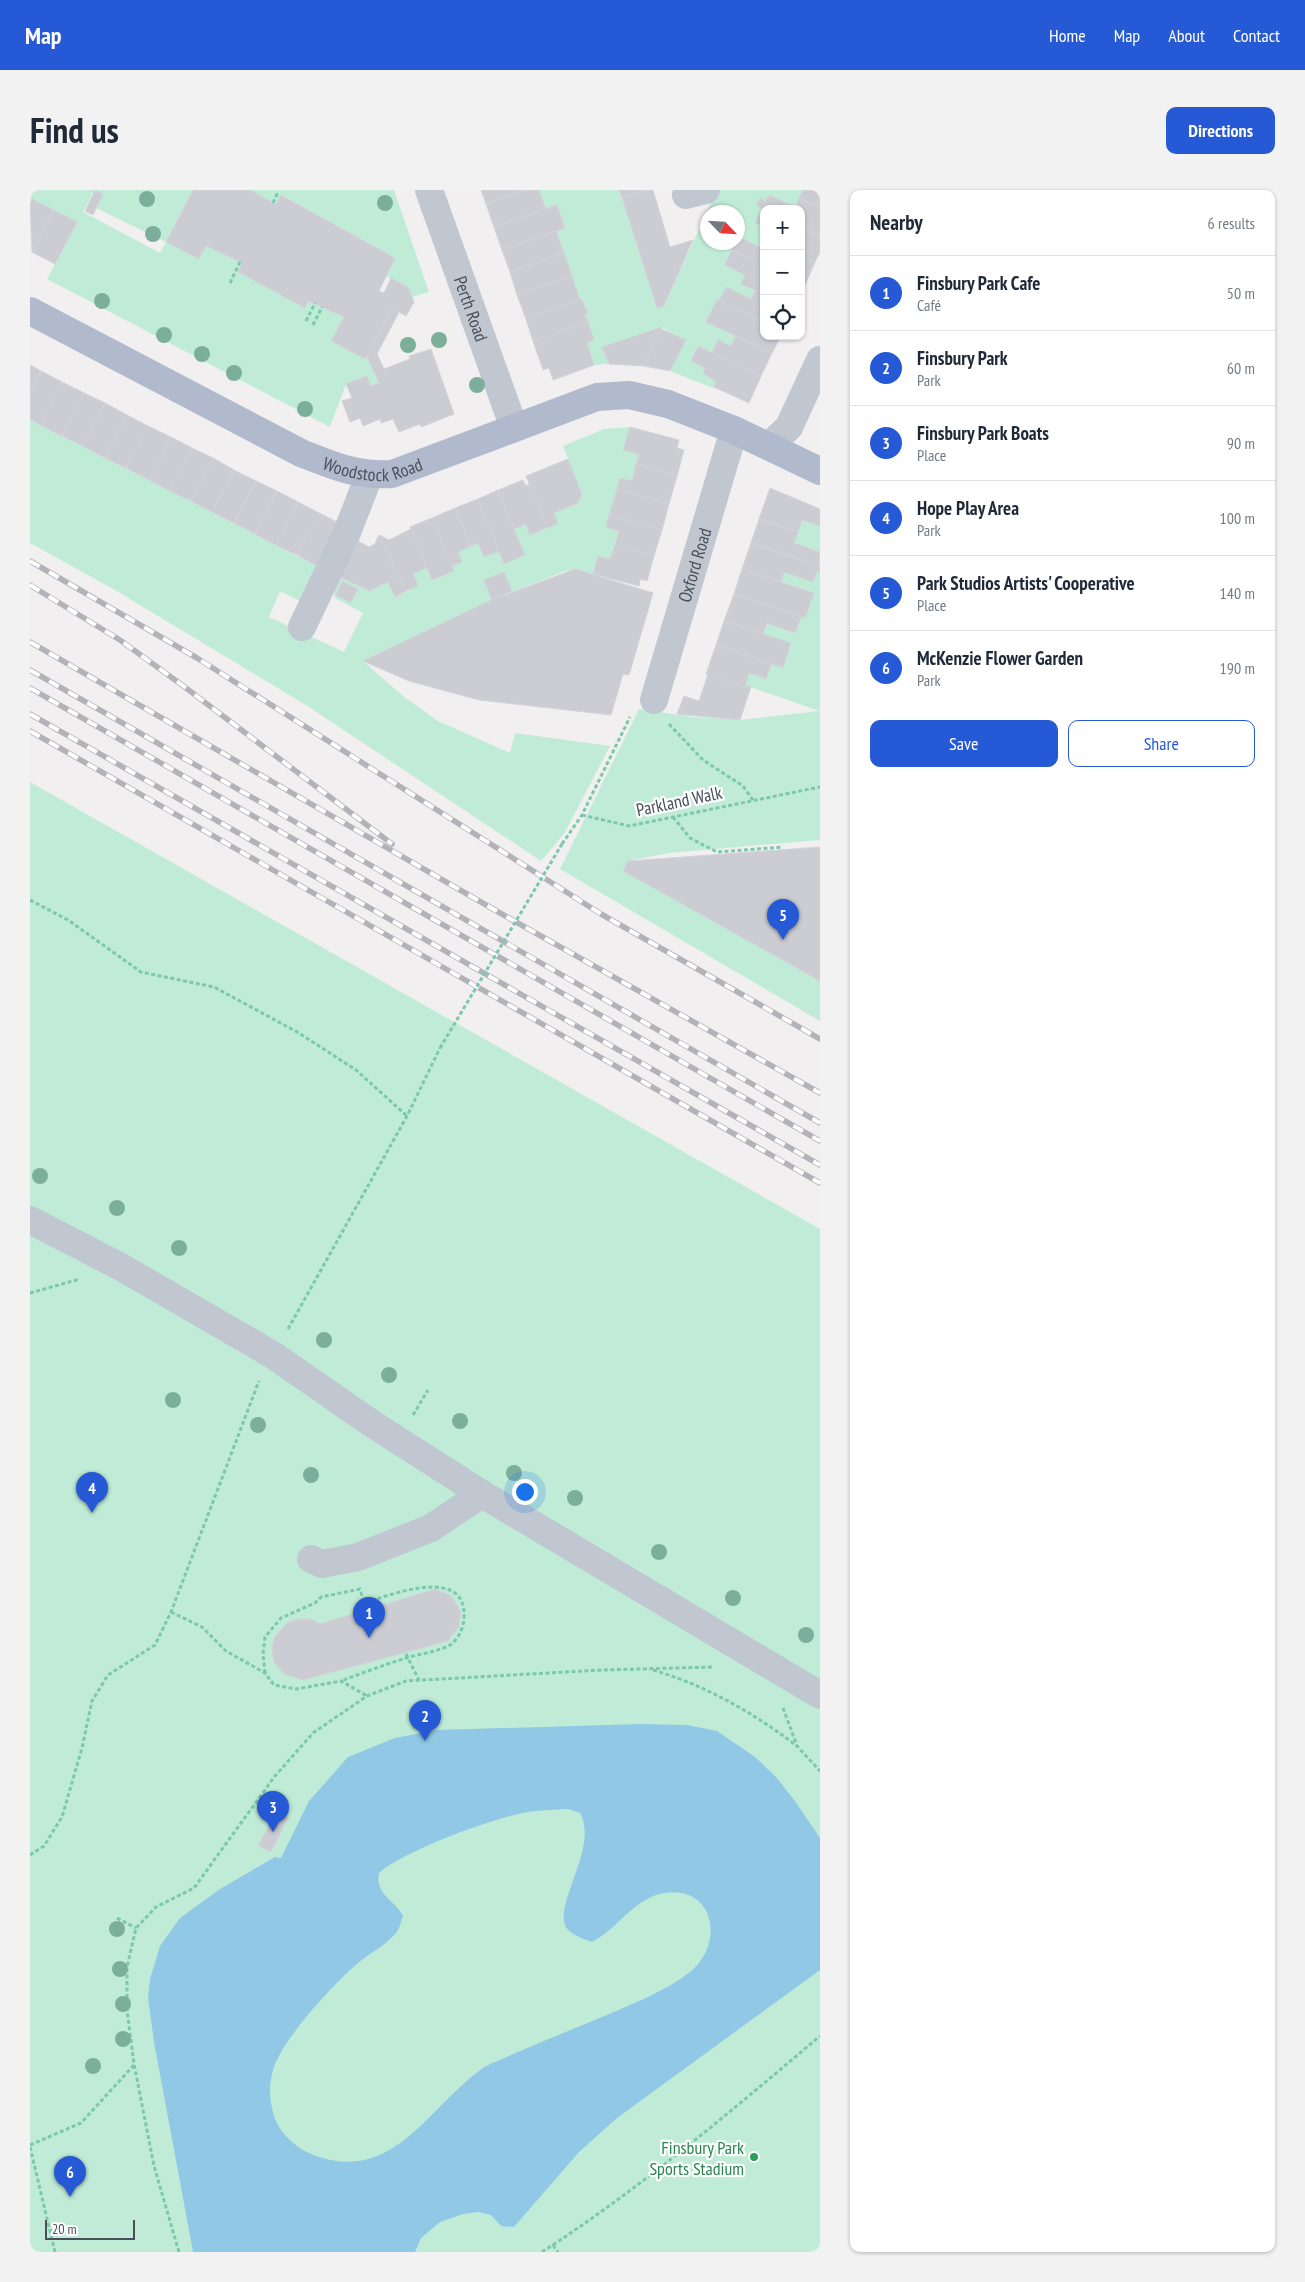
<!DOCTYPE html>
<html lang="en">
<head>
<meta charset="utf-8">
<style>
	:root { --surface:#fff; --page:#f2f2f3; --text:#1f2937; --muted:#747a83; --line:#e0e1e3; --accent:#2559d5 }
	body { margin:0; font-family:"PT Sans Narrow",sans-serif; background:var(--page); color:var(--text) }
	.controls { position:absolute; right:15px; top:15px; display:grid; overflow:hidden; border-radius:10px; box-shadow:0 1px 4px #0004 }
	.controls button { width:45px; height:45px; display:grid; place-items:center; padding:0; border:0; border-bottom:1px solid var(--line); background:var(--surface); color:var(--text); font:25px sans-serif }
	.compass { position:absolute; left:670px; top:15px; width:45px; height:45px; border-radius:50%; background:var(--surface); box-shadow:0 1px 4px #0004; rotate:115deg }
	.scale { position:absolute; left:15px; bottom:12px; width:90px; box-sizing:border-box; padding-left:5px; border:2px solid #484f5b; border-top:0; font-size:14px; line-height:18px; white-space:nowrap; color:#484f5b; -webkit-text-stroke:4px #fff; paint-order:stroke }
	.you { position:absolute; left:494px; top:1301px; width:18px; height:18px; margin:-12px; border:4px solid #fff; border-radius:50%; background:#1a73e8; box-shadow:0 0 0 8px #1a73e833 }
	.badge { display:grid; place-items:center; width:32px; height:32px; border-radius:50%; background:var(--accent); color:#fff; font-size:16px; font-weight:700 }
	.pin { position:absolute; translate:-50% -41px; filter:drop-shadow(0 1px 2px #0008) }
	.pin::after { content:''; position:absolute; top:26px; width:18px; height:15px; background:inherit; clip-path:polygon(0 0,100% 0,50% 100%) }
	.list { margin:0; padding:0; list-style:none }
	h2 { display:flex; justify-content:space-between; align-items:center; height:65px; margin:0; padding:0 20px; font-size:21px }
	h2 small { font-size:16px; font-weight:400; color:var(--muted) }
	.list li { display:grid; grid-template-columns:32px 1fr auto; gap:15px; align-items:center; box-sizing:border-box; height:75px; padding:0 20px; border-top:1px solid var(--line) }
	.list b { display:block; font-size:19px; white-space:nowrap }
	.list p { margin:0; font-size:16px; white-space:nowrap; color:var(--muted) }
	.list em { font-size:16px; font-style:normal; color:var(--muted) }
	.actions { display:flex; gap:10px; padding:15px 20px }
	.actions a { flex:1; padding:11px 0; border:1px solid var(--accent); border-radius:10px; text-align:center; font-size:18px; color:var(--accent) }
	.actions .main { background:var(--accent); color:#fff }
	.icon { flex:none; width:28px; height:28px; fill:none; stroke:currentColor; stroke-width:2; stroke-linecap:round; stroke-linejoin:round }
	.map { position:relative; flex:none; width:790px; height:2062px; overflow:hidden; border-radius:10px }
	header { display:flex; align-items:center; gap:30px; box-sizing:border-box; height:70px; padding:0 25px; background:var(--accent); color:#fff }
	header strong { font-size:24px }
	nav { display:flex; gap:28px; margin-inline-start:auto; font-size:18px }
	.intro { display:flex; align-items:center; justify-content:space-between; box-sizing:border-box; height:120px; padding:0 30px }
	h1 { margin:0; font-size:35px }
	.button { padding:12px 22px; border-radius:10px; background:var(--accent); color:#fff; font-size:18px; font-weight:700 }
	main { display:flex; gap:30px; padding:0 30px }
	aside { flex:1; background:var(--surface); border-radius:10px; box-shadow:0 1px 4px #0004 }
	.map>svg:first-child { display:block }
</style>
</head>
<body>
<header>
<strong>Map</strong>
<nav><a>Home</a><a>Map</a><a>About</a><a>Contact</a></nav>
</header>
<div class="intro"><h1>Find us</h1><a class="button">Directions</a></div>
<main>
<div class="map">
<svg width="790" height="2062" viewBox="0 0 790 2062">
	<rect width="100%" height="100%" fill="#f1efef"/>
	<g fill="#c0ecd7">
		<path d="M0,0h64l-11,22 77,41 6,-11 -70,-34 7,-14 -8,-4h98l-27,52 33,17 7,-13 36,17 -4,9 67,36 3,-7 36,16 -12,24 33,17 2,-2 12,27 -8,3 -4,-10 -21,8 -16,43 -283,-148 30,-57 -47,-24z"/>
		<path d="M220,0h144l35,102 -17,5 -4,-10 -22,-11 9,-18 -113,-63 -6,9z"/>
		<path d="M509,0h80l38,118 7,-2 53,-116h86l-8,17 -26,-12 -4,6 -5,-2 -3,7 5,3 -7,14 9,4v22l-26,-10v-27h-30v30l28,1 9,32 11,15 -5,9 -25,-12 -19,35 28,14 -4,10 -19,7 -14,-6 -7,14 14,7 -2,7 13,6 -3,7 -43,-17 16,-30 -25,-14 -58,20 6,17 -15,1 -7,-22 7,-3 -9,-25 3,-1 -5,-15 -3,1 -24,-69 9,-3 -8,-22 -11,3z"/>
		<path d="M0,229l289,148 -17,35 -22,-11 -11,26 75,35 19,-39 -28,-15 -3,-13 4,-10 32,16 20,-9 8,15 21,-11 -4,-12 14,-6 6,12 21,-9 -2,-5 10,-4 -4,-10 20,-9 21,8 5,13 21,-9 -11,-26 12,-5 5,11 27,-11 -4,-11 24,-10 4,-9 -19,-48 41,-17 26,-2 -7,22 16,5 -7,27 -12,-3 -14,49 13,4 -9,28 -12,-3 -5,18 -18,-5 -10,2 -76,30 -126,60 41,36 34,24 72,32 5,-20 95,13 -46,88 -23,27 -235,-156 -191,-115 -85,-47z"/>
		<path d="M772,330l18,6v26l-26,-9z"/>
		<path d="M787,381l3,2v267l-151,13 -41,8 -5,9 197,111v40l-260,-152 79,-160 55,8 46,3 79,-9 -74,-26 4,-12 17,6 5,-15 12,4 8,-25 -28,-9 4,-11 28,10 6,-16 4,1 8,-25 -32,-11 3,-10 29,10z"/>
		<path d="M0,592l790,447v1023h-790z"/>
	</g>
	<path fill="#90c8e6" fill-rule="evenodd" d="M611,1534l46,1 30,6 38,26 21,20 19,24 25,37v132l-203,148 -38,34 -65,75 -13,-1 -10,-11 -13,-3 -15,2 -23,8 -19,16 -6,14h-222l-39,-210 -6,-44 2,-19 10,-33 20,-28 40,-29 55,-32 6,1 28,-57 39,-44 47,-19 41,-8zM538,1619l12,4c20,35 -31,96 -12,117 7,6 16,9 24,12 26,-13 42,-44 72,-49 51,-8 61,51 26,79 -26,20 -58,32 -88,45 -39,16 -78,32 -116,49 -58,39 -93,123 -177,87 -17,-8 -32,-23 -36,-41 -4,-14 -4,-28 0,-42 8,-29 60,-86 84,-106 10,-9 34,-22 41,-34 2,-4 3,-9 5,-14 -8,-16 -28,-21 -24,-43 25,-22 105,-51 139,-59 15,-4 34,-4 50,-5z"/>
	<g fill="#cccdd3" stroke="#d3d4da">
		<path d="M65,0l8,4 -10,21 -8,-4z"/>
		<path d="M163,0h57l26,14 5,-9 114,63 -16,33 5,2 7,-15 17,9 6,15 -8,14 -14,-8 -27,51 -34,-18 13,-24 -36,-16 -3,7 -67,-36 4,-9 -36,-17 -7,13 -33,-17z"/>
		<path d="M451,0h45l-40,14z"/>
		<path d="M496,0h13l7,19 -52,18 -8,-23z"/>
		<path d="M589,0h30l-27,8z"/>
		<path d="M619,0h4l17,57 23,-7 -29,66 -7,2 -35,-110z"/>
		<path d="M773,0h17v18l-21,-10z"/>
		<path d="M739,5l26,12 4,-9 21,10v28l-19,-9v-18l-37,1 -7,-4 3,-8 5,3z"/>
		<path d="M2,9l22,11 -22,42 -2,-48z"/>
		<path d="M527,15l8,23 -63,22 -8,-23z"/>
		<path d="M732,19l2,1v17l-9,-4z"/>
		<path d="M24,20l23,12 -22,42 -23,-12z"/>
		<path d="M771,37l19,9v16l-5,10 -14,-6z"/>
		<path d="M526,41l8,22 -54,19 -8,-22z"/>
		<path d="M708,47l26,12v16l-32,-15z"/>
		<path d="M702,60l32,15v29l-23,-10 4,-9 -20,-10z"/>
		<path d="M534,63l8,23 -55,19 -7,-23z"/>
		<path d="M771,66l14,6 -10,23 -4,-2z"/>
		<path d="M542,86l8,24 -54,19 -9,-24z"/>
		<path d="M696,97l25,12 5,-9 8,4v28l-45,-21z"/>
		<path d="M552,109l6,15 -3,1 3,7 -55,19 -7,-22z"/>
		<path d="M687,110l47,22v14h17l-9,17 -66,-31z"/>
		<path d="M362,118l7,4 -22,42 7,15 26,-10 -1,-3 22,-7 23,65 -33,13 -1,-3 -21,8 -6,-13 -12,4 -1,-4 -17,7 -3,-8 -10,4 -8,-21 10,-3 -6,-14 21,-8 4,10 8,-3 -12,-27z"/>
		<path d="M558,132l6,18 -7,3 7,22 -41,15 -4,-12 -6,2 -10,-29z"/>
		<path d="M632,137l-18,39 -35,-2 -7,-17z"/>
		<path d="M631,139l25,11 -16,31 -26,-5z"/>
		<path d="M705,146l37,17 -11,23 -49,-23 6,-13 13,6z"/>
		<path d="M668,156l63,30 -12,27 -35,-16 2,-6 -13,-7 2,-6 -14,-7z"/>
		<path d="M0,175l11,6 -11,22z"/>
		<path d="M11,181l21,11 -22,43 -10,-6v-26z"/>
		<path d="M32,192l22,11 -22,43 -22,-11z"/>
		<path d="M54,203l21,10 -22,43 -21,-10z"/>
		<path d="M75,213l22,12 -22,43 -22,-12z"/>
		<path d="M97,225l21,11 -22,42 -21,-10z"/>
		<path d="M118,236l23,11 -22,43 -23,-12z"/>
		<path d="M600,237l49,13 -2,8 7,2 -7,26 -41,-12 3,-10 -16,-4z"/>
		<path d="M141,247l21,11 -22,43 -21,-11z"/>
		<path d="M162,258l21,10 -22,43 -21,-10z"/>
		<path d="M183,268l21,12 -22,42 -21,-11z"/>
		<path d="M538,269l14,35 -4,9 -24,10 4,11 -11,4 -21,-52z"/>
		<path d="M606,274l41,12 -8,28 -52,-15 3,-11 12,3z"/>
		<path d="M204,280l22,11 -22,42 -22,-11z"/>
		<path d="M493,290l3,6 4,-2 17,44 -17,7 -4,-11 -12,5 -16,-39z"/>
		<path d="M226,291l21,10 -22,43 -21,-11z"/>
		<path d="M740,298l50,21v17l-18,-6 -4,12 -39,-13z"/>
		<path d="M587,299l52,15 -7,26 -53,-15z"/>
		<path d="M468,300l27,65 -21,9 -26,-65z"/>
		<path d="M247,301l21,11 -22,43 -21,-11z"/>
		<path d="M448,309l21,52 -15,6 -6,-14 -7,3 -16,-38z"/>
		<path d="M268,312l21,11 -22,42 -21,-10z"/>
		<path d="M425,318l16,38 -13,6 4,10 -10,4 -20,-48z"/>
		<path d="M289,323l22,11 -22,43 -22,-12z"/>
		<path d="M579,325l53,15 -8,26 -39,-11 4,-14 -13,-4z"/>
		<path d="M402,328l22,53 -22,9 -22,-53z"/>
		<path d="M729,329l39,13 -4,11 26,9 -1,14 -68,-23z"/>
		<path d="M381,339l16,39 -14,6 5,12 -12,5 -27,-56 10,5z"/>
		<path d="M349,345l27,56 -11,6 -7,-15 -19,9 -33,-16 18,-36 15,8 6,-3z"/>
		<path d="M721,353l69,23v7l-3,-2 -4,11 -29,-10 -3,10 -39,-13z"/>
		<path d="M585,355l39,11 -7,25 -7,-2 -1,7 -46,-12 5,-18 12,3z"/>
		<path d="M545,379l78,24 -24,82 -6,-1 -12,41 -132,-15 -70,-19 -46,-20 126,-60z"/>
		<path d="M712,379l72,24 -9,25 -71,-24z"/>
		<path d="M474,382l8,19 -20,9 -8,-20z"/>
		<path d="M312,391l16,8 -7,14 -15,-8z"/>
		<path d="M704,404l67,23 -6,16 -28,-10 -4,11 -39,-13z"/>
		<path d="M694,431l67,22 -8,25 -67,-23z"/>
		<path d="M686,455l55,19 -5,15 -17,-6 -4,14 -39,-13z"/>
		<path d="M678,484l37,13v-2l6,2 -11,33 -63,-6 7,-18 15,5z"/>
		<path d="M790,657v134l-197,-110 5,-10z"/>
		<path d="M405,1399l17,7 9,16 -2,14 -11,15 -145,39 -19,-6 -10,-12 -2,-13 2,-11 13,-15 10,-4h14l9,5z"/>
		<path d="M246,1622l12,6 -17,34 -13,-6z"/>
	</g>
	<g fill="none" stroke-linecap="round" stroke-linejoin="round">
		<g stroke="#7bc8ad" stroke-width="3" stroke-dasharray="4 2.5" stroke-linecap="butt">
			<path d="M243,13l5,-11"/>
			<path d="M200,93l10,-21"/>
			<path d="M276,131l9,-18"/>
			<path d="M283,135l9,-18"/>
			<path d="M639,534l34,36 40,26 10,14"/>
			<path d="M552,625l47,11 191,-39"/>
			<path d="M643,627l17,21 27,14 66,-5"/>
			<path d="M532,654l20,-29 48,-98"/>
			<path d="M0,710l38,20 73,52 73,15 85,46 57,37 51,46"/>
			<path d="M0,1103l50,-14"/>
			<path d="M258,1139l119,-213 33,-68"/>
			<path d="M383,1225l15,-25"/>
			<path d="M141,1422l31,15 24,24 39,22 9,12 22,4 45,-8 26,15"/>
			<path d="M376,1464l13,26"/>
			<path d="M623,1480c54,16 99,42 144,76"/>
			<path d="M235,1483l-2,-19 2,-17 16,-19 34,-15 6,-6 39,-8 4,14c26,-8 104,-39 100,16 -1,9 -5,20 -14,26 -13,7 -31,9 -44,13 -22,7 -44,15 -65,23"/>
			<path d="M753,1518l14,38 23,25"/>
			<path d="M0,1665l14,-9 18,-29 20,-69 10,-47 16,-26 47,-30 16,-33 88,-231"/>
			<path d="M87,1728l19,10"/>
			<path d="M0,1955l51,-22 53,-58"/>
			<path d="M0,1957l25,105"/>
			<path d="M523,2055l5,7"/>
			<path d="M149,2062l-25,-86 -20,-102 -7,-54v-43l9,-39 20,-21 38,-19 81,-112 38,-43 54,-37 39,-15 195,-11 113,-3"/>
			<path d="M512,2062c99,-64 188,-140 278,-216"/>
		</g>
		<g stroke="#c0c7d0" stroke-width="28">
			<path id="s1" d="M399,0l85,238"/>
			<path d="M656,5l20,-5"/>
			<path d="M739,256l20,-19 31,-67"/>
			<path d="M272,437l44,-92 23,-59"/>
			<path id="s2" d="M624,510l80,-270"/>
			<path d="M0,1030l91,47 152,88 98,68 111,71 338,201"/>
			<path d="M281,1369l11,5 36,-7 73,-29 51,-34"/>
		</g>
		<path stroke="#b0bacc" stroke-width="28" id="s3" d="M0,121l271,142c33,13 55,23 91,21l205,-77 32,-2 39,9 66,26 86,41"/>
		<defs>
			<g id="rail">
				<path d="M0,371l167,97 404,256 219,125"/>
				<path d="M0,395l90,55 62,45 210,159"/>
				<path d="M0,452l470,271 320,180"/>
				<path d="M0,480l790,453"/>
				<path d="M0,498l790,453"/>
				<path d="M0,524l790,451"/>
				<path d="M0,541l790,452"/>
			</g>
		</defs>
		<use href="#rail" stroke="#b2b3b9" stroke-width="5.5"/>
		<use href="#rail" stroke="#fff" stroke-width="4" stroke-dasharray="11" stroke-linecap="butt"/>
		<path stroke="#7bc8ad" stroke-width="3" stroke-dasharray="4 2.5" stroke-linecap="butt" d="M410,858l122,-204"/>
	</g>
	<g fill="#7cae9c">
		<circle cx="117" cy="9" r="8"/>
		<circle cx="355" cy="13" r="8"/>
		<circle cx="123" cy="44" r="8"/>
		<circle cx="72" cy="111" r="8"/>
		<circle cx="134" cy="145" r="8"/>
		<circle cx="409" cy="150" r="8"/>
		<circle cx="378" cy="155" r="8"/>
		<circle cx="172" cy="164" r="8"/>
		<circle cx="204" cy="183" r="8"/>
		<circle cx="447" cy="195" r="8"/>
		<circle cx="275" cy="219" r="8"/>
		<circle cx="10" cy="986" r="8"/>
		<circle cx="87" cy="1018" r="8"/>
		<circle cx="149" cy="1058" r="8"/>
		<circle cx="294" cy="1150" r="8"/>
		<circle cx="359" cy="1185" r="8"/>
		<circle cx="143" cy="1210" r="8"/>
		<circle cx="430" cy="1231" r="8"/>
		<circle cx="228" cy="1235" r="8"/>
		<circle cx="484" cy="1283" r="8"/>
		<circle cx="281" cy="1285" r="8"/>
		<circle cx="545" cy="1308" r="8"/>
		<circle cx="629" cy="1362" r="8"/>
		<circle cx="703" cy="1408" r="8"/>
		<circle cx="776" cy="1445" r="8"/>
		<circle cx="87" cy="1739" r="8"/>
		<circle cx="90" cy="1779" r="8"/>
		<circle cx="93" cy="1814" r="8"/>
		<circle cx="93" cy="1849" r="8"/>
		<circle cx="63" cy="1876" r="8"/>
	</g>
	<circle fill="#2e9e5b" stroke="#fff" stroke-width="2" cx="724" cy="1967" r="5"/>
	<g text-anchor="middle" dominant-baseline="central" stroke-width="4.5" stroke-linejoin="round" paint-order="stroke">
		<g font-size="18" fill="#484f5b" stroke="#fff">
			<text stroke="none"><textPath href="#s1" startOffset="126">Perth Road</textPath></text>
			<text stroke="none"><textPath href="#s3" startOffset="381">Woodstock Road</textPath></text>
			<text stroke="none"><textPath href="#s2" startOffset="141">Oxford Road</textPath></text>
			<text transform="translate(649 611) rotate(-12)">Parkland Walk</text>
		</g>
		<g font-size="18" fill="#27864d" stroke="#fff" text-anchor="end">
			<text x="714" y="1957">Finsbury Park<tspan x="714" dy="21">Sports Stadium</tspan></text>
		</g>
	</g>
</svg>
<div class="controls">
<button>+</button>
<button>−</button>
<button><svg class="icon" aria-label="locate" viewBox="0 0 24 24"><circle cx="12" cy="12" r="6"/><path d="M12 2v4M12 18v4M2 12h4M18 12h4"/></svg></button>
</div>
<svg class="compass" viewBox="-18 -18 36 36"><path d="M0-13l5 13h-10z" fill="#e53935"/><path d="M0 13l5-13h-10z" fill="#747a83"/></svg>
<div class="scale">20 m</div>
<div class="you"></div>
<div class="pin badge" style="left:339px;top:1448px">1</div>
<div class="pin badge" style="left:395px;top:1551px">2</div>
<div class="pin badge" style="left:243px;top:1642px">3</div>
<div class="pin badge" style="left:62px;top:1323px">4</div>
<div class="pin badge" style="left:753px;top:750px">5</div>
<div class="pin badge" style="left:40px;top:2007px">6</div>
</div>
<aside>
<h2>Nearby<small>6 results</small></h2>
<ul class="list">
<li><span class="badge">1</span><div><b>Finsbury Park Cafe</b><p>Café</p></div><em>50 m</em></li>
<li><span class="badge">2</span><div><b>Finsbury Park</b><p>Park</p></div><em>60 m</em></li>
<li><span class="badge">3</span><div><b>Finsbury Park Boats</b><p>Place</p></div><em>90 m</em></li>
<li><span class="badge">4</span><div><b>Hope Play Area</b><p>Park</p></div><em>100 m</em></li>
<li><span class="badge">5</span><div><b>Park Studios Artists' Cooperative</b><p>Place</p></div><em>140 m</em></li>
<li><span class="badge">6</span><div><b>McKenzie Flower Garden</b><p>Park</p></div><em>190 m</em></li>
</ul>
<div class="actions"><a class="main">Save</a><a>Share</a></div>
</aside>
</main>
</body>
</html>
